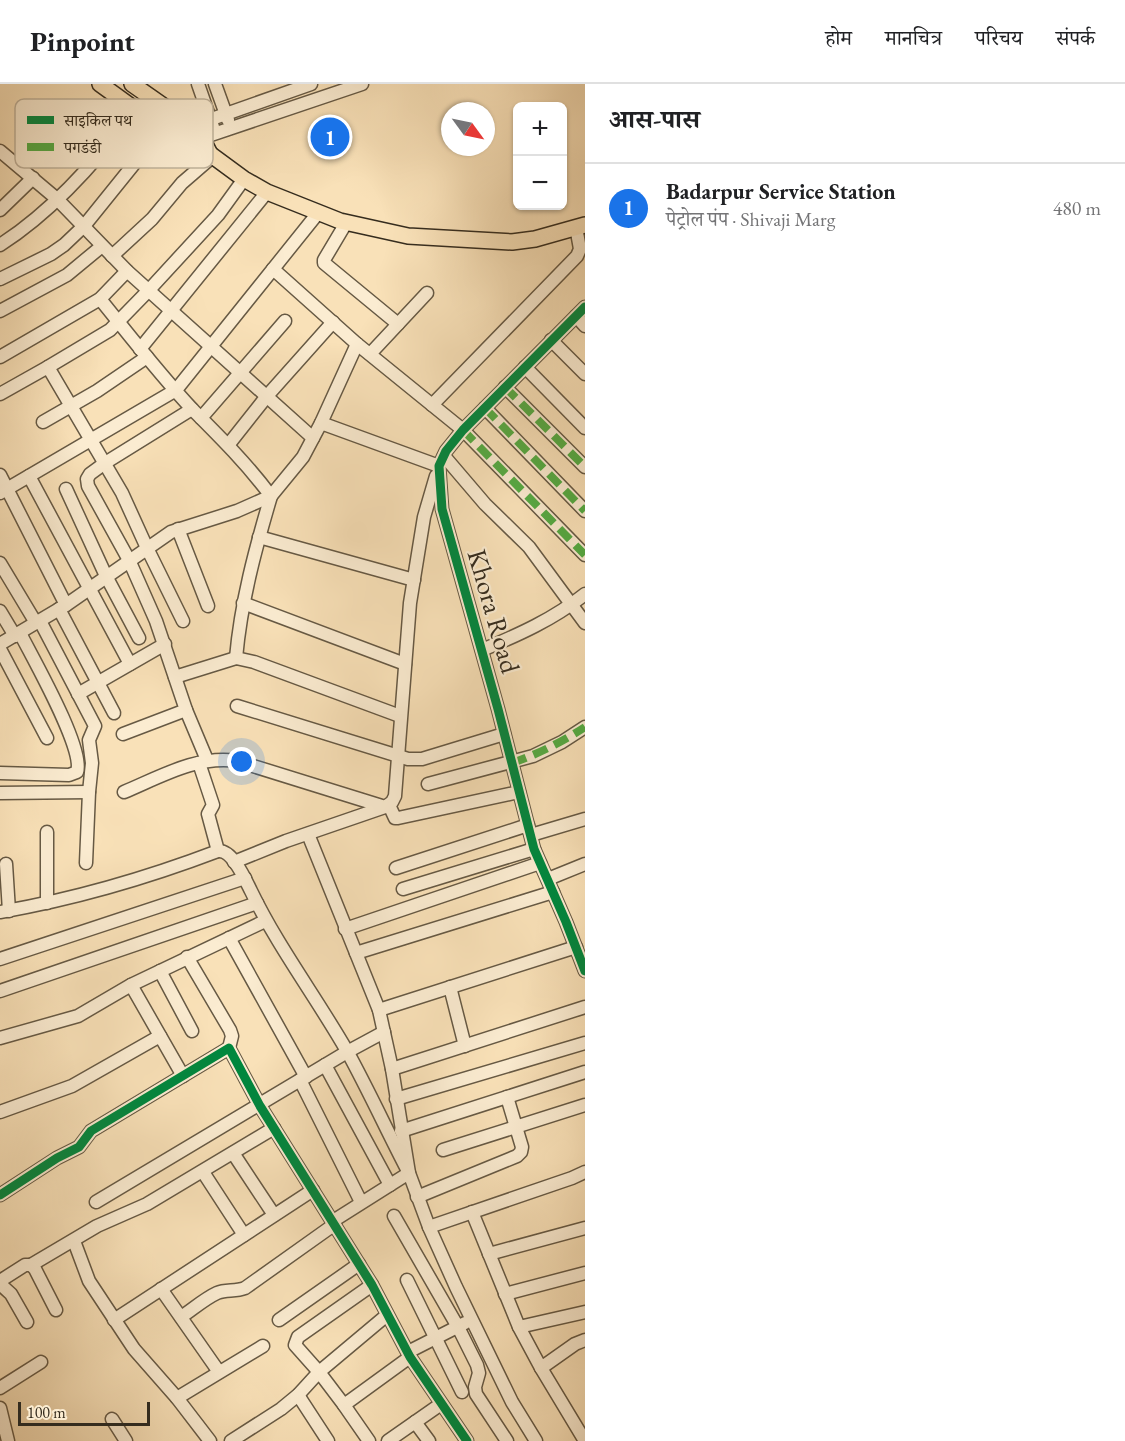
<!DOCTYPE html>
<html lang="hi">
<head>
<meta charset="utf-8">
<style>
	:root { --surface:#fff; --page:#f2f2f2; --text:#202124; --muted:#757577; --line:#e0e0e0; --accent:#1a73e8 }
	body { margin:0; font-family:"EB Garamond","Noto Serif Devanagari",serif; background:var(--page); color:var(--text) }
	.controls { position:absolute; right:18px; top:18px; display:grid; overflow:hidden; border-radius:9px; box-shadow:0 2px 4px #0004 }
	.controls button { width:54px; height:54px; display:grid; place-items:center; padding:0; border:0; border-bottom:2px solid var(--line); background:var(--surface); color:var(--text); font:30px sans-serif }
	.compass { position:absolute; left:441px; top:18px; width:54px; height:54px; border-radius:50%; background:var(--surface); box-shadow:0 2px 4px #0004; rotate:123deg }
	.scale { position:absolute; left:18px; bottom:15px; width:132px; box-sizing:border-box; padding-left:6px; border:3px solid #352c1e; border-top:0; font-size:16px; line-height:21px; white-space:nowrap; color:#352c1e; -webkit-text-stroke:4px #fbecd1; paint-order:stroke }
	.you { position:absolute; left:242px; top:678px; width:21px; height:21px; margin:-15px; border:4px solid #fff; border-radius:50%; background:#1a73e8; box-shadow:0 0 0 9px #1a73e833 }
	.badge { display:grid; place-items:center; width:39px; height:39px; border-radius:50%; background:var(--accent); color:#fff; font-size:20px; font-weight:700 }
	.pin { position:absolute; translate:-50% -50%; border:3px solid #fff; box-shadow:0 2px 6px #0006 }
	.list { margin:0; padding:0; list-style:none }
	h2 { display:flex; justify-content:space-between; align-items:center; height:78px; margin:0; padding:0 24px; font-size:26px }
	h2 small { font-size:20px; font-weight:400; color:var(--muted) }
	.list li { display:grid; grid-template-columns:39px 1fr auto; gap:18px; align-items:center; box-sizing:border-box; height:90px; padding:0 24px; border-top:2px solid var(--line) }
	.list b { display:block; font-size:22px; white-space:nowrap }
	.list p { margin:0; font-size:20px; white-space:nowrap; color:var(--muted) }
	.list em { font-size:20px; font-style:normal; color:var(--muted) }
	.map { position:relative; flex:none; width:585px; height:1357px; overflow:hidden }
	header { display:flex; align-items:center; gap:36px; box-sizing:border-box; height:84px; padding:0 30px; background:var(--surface); border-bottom:2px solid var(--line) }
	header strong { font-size:28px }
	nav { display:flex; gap:33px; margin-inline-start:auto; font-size:21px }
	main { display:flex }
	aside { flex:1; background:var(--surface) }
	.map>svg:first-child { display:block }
</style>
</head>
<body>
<header>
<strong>Pinpoint</strong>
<nav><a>होम</a><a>मानचित्र</a><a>परिचय</a><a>संपर्क</a></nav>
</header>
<main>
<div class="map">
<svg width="585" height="1357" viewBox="0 0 585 1357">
	<rect width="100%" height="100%" fill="#f9e1b8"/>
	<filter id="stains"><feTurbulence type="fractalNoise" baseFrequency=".00333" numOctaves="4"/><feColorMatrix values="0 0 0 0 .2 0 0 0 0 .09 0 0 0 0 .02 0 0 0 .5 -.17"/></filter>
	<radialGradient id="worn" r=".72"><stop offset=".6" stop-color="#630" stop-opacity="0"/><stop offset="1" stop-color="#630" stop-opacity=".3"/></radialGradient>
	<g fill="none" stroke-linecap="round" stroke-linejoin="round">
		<defs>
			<g id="minor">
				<path d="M198,0l15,43"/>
				<path d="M215,0l13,36"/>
				<path d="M169,50l142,-50"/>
				<path d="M196,56l166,-56"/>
				<path d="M0,67l57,48 70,72 186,167"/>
				<path d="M0,126l33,-32"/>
				<path d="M346,139l-22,37v3l74,61"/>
				<path d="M0,161c53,-34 98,-85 135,-135"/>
				<path d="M112,172l40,-37 30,-36 30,-26"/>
				<path d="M273,185l84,75 106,86 122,125"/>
				<path d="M0,195l51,-25 13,-9 20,-19 50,-62 25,-37"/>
				<path d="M100,215c30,37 60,76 93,111 28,28 54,54 78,86 -16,54 -30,106 -35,162"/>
				<path d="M585,223l-122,123 -17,21 -7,15 3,43 56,200 36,140 32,73 19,49"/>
				<path d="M0,227l67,-36 35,-29"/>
				<path d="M576,232l9,10"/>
				<path d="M551,256l34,34"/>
				<path d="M140,265l127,-157"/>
				<path d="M370,270l57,-61"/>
				<path d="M0,273l100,-58 27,-28"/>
				<path d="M48,283l62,-37 39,-40 69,-75 26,-36"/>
				<path d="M525,283l60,61"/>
				<path d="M505,303l80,80"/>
				<path d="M0,310l48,-27 74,126 25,55 36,73"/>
				<path d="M432,321l145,-149 3,-7 -4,-22"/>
				<path d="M485,324l100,103"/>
				<path d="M201,334l84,-97"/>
				<path d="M43,338l54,-31 50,-34"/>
				<path d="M321,339l118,43"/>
				<path d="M229,360l38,-48 66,-74"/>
				<path d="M444,372l41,48 44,43 56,76"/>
				<path d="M0,391l66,130"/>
				<path d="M29,392l101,188"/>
				<path d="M66,405l40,87 33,62"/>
				<path d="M0,409l176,-103 142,-177"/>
				<path d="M178,445l30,77"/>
				<path d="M259,453l155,43"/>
				<path d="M0,479l36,60"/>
				<path d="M243,519l162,61"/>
				<path d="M59,525l55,104"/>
				<path d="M0,527l15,25"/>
				<path d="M40,537l55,105 -6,14 3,23 -3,29 -3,71"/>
				<path d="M0,560l66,-39 105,-73 66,-21 34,-15 32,-39 18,-34 36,-79"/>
				<path d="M0,565l47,89"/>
				<path d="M482,566c36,-15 72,-31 103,-56"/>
				<path d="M175,593l61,-19 18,4 146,54"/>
				<path d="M78,610l87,-50"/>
				<path d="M237,622l171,53h14l82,-25"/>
				<path d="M186,626l21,50"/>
				<path d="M123,650l63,-24 -30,-89 -27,-61 -41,-74 -1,-7 3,-5 15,-11 87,-54"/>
				<path d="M199,679l14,42 -5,9 10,37"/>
				<path d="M0,689l69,2 8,-3c8,-23 -45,-115 -57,-139"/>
				<path d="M428,700l105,-28 29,-14 23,-15"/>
				<path d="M124,708c36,-15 73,-37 113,-31l148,46 7,-5 3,-6 15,-193 14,-86 12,-41"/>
				<path d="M0,709l89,-1"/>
				<path d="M389,721l6,13h3l121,-26"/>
				<path d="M47,748v71"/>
				<path d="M308,750l71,176 13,59 17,104 20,54 27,60 56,115 24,39"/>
				<path d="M531,751l54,-16"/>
				<path d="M234,778l52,-21 99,-34"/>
				<path d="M6,780l3,47"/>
				<path d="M396,784l132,-43"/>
				<path d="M548,795l37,-15"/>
				<path d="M403,805l131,-40"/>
				<path d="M0,828c75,-13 147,-34 218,-61 14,-2 27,28 33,40 27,56 65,106 96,160 22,40 41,82 62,122l-76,48"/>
				<path d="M345,845l195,-66"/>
				<path d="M229,854l77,139"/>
				<path d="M356,869l197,-61"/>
				<path d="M187,873l43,73 2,6 -3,12"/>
				<path d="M0,875l245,-81"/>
				<path d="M160,887l32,60"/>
				<path d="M131,901l52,91"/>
				<path d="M450,903l15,59"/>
				<path d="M0,907l257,-88"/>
				<path d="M379,926l197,-63"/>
				<path d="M0,954l78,-22 53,-31 134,-64"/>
				<path d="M325,981l65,120"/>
				<path d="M392,985l193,-62"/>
				<path d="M300,996l61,122"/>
				<path d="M396,1015l189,-56"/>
				<path d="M0,1028l72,-26 88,-50"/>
				<path d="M401,1047l184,-59"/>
				<path d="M443,1066l142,-45"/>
				<path d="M233,1069l41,62"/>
				<path d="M203,1088l41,63"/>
				<path d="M0,1111l57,-37 22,-11 12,-16 138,-83 31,58 112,179 38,72 57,84"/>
				<path d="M417,1113l100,-41 4,-4 1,-5 -15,-50"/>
				<path d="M96,1118l251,-150 37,-20"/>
				<path d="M472,1128l47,115 22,41 44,73"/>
				<path d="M394,1132l64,111 19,38 2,8 -4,14 1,7 31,47"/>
				<path d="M429,1143l143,-49 13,-6"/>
				<path d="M74,1157l15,40 45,68 43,49 33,43"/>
				<path d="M489,1170l96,-26"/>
				<path d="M31,1181l66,-39 50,-22 127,-76"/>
				<path d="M407,1196l55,112"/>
				<path d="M0,1197l25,-16h6l4,4 21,41"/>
				<path d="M0,1200l11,10 16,28"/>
				<path d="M372,1201l-74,52 -3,8 24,27 68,-57"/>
				<path d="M161,1205l58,83"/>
				<path d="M505,1210l80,-21"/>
				<path d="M181,1233c11,-7 23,-18 36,-24 9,-4 18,-1 28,-5l90,-64"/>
				<path d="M114,1236l199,-130"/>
				<path d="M279,1236l80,-56"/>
				<path d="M519,1243l66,-15"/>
				<path d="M408,1268l57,-29"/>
				<path d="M541,1284l34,-24 10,-4"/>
				<path d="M0,1304l41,-26"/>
				<path d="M298,1311l30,46"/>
				<path d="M177,1314l86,-52"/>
				<path d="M344,1321l25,36"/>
				<path d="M0,1324l8,33"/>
				<path d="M112,1335l14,22"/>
				<path d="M415,1338l14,19"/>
				<path d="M231,1357l50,-32 17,-14 21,-23 25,33 66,-48"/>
				<path d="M388,1357l53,-37"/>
			</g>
			<g id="major">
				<path d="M100,0l69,50 17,10 24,10 34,25 23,13 73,29 68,15 104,6 23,-3 50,-14"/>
				<path d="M132,0l60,42 10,12 8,16"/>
			</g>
		</defs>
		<use href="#minor" stroke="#665944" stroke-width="15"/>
		<use href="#major" stroke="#352c1e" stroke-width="18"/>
		<use href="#minor" stroke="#fbecd1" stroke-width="12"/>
		<use href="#major" stroke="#f9e1b8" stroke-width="15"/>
		<g stroke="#54ab43" stroke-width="8" stroke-dasharray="15 8" stroke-linecap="butt">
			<path d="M505,303l80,80"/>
			<path d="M485,324l100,103"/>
			<path d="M463,346l122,125"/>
			<path d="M512,679c26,-9 50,-21 73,-36"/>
		</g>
		<defs>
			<g id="cycleway">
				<path d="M585,223l-122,123 -17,21 -7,15 3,43 56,200 36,140 32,73 19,49"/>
				<path d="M0,1111l57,-37 22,-11 12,-16 138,-83 31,58 112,179 38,72 57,84"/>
			</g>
		</defs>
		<use href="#cycleway" stroke="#fbecd1" stroke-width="13"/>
		<use href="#cycleway" stroke="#00873e" stroke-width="9"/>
	</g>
	<g text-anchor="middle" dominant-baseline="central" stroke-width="4.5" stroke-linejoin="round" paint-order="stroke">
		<g font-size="27" fill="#352c1e" stroke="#fbecd1">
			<text transform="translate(494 527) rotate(74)">Khora Road</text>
		</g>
	</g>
	<rect x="15" y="15" width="198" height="69" rx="9" fill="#fbecd1" stroke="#c0b29b" stroke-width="1.5"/>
	<rect x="27" y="32" width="27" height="8" fill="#00873e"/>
	<rect x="27" y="59" width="27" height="8" fill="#54ab43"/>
	<g font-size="16" fill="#352c1e">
		<text x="64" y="42">साइकिल पथ</text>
		<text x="64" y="69">पगडंडी</text>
	</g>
	<rect width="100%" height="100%" filter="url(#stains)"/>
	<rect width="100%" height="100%" fill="url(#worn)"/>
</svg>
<div class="controls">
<button>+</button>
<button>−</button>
</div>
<svg class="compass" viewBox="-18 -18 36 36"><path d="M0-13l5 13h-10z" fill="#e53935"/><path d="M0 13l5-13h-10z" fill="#757577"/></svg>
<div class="scale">100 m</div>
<div class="you"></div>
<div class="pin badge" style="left:330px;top:53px">1</div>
</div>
<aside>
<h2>आस-पास<small></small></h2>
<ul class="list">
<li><span class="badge">1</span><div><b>Badarpur Service Station</b><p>पेट्रोल पंप · Shivaji Marg</p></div><em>480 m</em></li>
</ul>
</aside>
</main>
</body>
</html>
